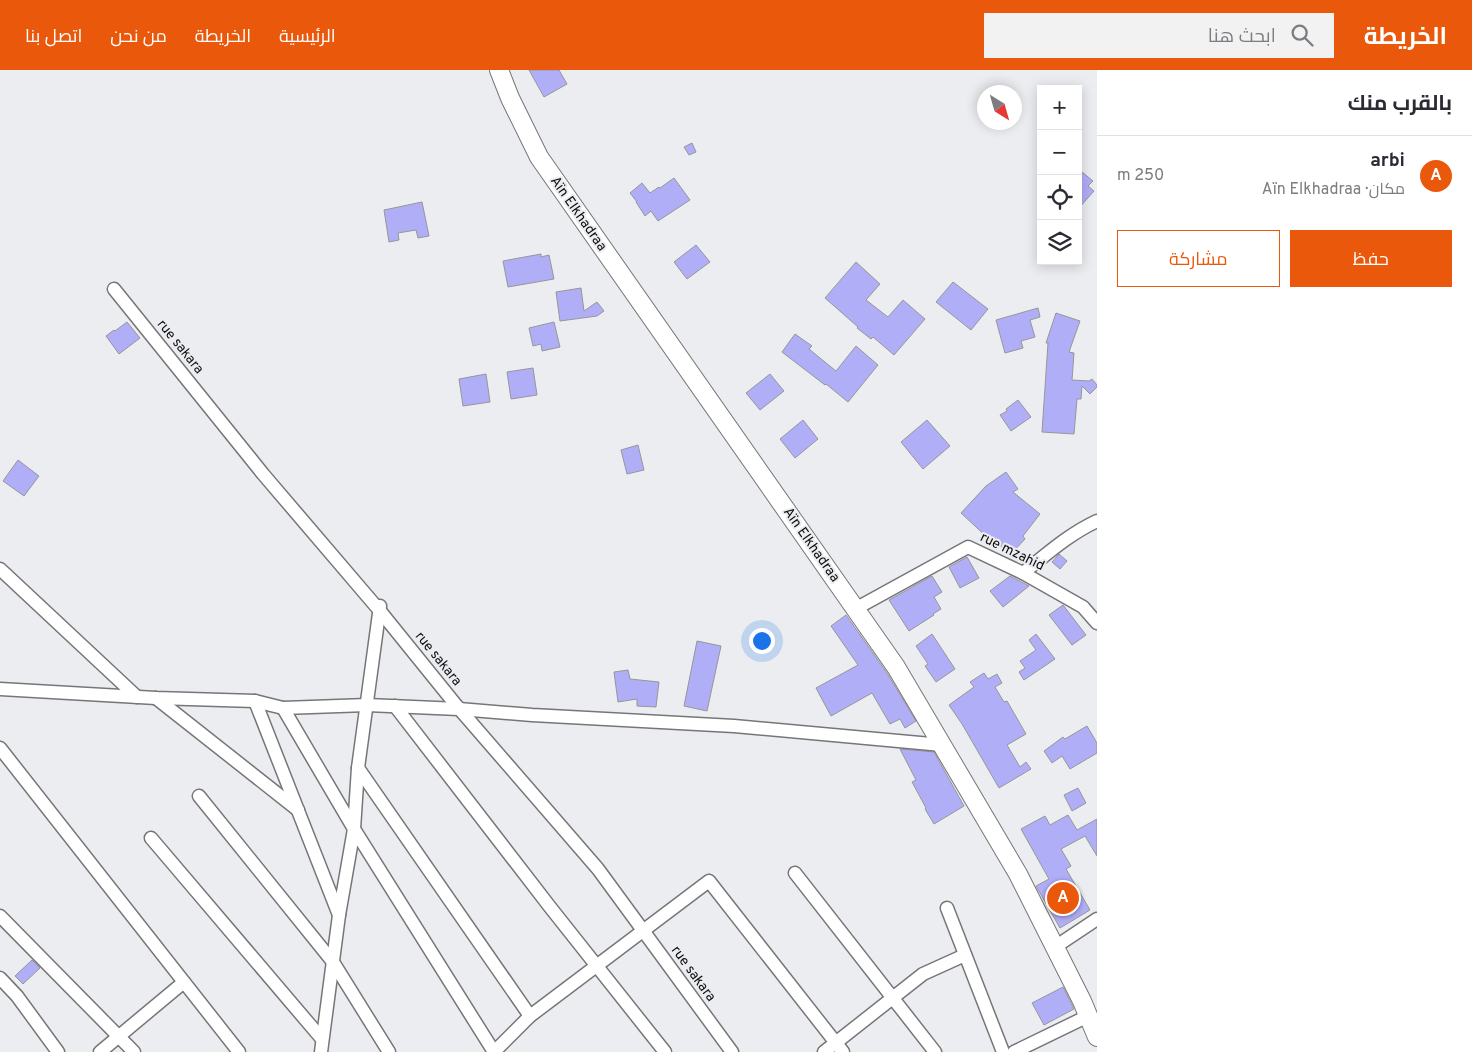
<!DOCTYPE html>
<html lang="ar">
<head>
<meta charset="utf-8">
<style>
	:root { --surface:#fff; --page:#f2f2f3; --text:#2b2b33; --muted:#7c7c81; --line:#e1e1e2; --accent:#ea580c }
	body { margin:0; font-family:Overpass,Cairo,sans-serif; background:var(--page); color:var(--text); direction:rtl }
	.controls { position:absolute; right:15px; top:15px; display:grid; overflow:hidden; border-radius:0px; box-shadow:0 2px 12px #0003 }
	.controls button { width:45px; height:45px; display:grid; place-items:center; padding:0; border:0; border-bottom:1px solid var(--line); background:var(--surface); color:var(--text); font:25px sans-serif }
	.compass { position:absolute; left:977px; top:15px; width:45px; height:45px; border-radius:50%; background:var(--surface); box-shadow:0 2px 12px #0003; rotate:143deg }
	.you { position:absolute; left:761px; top:570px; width:18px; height:18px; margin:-12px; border:4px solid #fff; border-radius:50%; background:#1a73e8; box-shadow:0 0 0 8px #1a73e833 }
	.badge { display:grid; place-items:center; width:32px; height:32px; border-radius:50%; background:var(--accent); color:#fff; font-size:16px; font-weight:700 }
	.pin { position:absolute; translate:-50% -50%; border:2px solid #fff; box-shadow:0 1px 5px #0006 }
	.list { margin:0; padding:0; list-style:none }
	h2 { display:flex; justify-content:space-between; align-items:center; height:65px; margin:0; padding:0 20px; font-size:21px }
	h2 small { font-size:16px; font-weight:400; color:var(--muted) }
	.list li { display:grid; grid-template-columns:32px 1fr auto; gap:15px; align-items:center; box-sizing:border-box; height:80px; padding:0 20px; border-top:1px solid var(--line) }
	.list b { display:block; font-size:19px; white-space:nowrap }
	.list p { margin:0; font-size:16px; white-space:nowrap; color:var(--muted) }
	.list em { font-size:16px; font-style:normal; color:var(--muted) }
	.actions { display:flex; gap:10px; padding:15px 20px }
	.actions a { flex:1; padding:11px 0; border:1px solid var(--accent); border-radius:0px; text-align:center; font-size:18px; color:var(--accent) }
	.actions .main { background:var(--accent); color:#fff }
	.icon { flex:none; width:28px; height:28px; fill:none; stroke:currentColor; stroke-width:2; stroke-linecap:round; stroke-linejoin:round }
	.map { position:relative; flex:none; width:1097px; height:982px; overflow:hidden; direction:ltr }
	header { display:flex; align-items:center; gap:30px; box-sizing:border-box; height:70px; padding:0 25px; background:var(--accent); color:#fff }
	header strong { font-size:24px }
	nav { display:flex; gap:28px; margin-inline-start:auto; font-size:18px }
	.search { width:350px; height:45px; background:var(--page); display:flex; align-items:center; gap:12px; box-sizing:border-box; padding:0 18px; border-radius:0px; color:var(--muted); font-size:19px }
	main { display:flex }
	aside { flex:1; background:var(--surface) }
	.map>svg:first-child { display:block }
</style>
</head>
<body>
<header>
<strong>الخريطة</strong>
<div class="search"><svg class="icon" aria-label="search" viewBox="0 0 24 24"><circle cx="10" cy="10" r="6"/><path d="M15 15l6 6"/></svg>ابحث هنا</div>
<nav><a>الرئيسية</a><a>الخريطة</a><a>من نحن</a><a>اتصل بنا</a></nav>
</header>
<main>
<aside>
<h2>بالقرب منك<small></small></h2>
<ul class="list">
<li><span class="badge">A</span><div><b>arbi</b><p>مكان · Aïn Elkhadraa</p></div><em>250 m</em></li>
</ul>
<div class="actions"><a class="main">حفظ</a><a>مشاركة</a></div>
</aside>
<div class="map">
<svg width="1097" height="982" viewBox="0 0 1097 982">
	<rect width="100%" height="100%" fill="#ecedf0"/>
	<g fill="#b1aef8" stroke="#969699">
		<path d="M529,0h30l8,14 -23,13z"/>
		<path d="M692,73l4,9 -7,3 -5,-8z"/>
		<path d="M1082,102l11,9 -5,5 6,5 -16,18v-33z"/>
		<path d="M674,108l16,22 -32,21 -7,-10 -6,5 -9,-14h1l-7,-9 12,-10 8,10 9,-6 1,1z"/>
		<path d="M422,132l7,34 -11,2 -2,-8 -18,3 1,7 -10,2 -5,-32z"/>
		<path d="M696,175l14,17 -23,17 -13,-17z"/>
		<path d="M541,184v3l8,-2 5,24 -46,8 -5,-26z"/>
		<path d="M856,192l24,22 -14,16 22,17 15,-17 22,19 -31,36 -21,-18 -2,2 -14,-11 1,-1 -33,-29z"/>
		<path d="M953,212l35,27 -17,21 -35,-28z"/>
		<path d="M581,218l3,23 13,-9 7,9 -7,5 -37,5 -4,-29z"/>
		<path d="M1038,238l2,9 -10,3 5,17 -14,4 2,7 -18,5 -9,-33z"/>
		<path d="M1056,243l24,8 -11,31 5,1 -2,27 17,1 3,-2 5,6v2l-7,7 -8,-8 -1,13h-4l-3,35 -32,-2 6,-89h-2z"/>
		<path d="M127,252l13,16 -21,16 -13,-18 8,-6 1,1z"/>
		<path d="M554,252l6,25 -18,4 -1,-7 -8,2 -4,-18z"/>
		<path d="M795,264l17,12 -3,3 27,22 20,-25 22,19 -30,37 -22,-18 -1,1 -43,-33z"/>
		<path d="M533,298l4,27 -26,4 -4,-27z"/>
		<path d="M486,304l4,28 -27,4 -4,-27z"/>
		<path d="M770,304l14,17 -24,19 -14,-17z"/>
		<path d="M1018,330l13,17 -20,14 -11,-16 7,-4 -1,-2z"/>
		<path d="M803,350l15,19 -23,19 -15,-19z"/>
		<path d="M927,350l23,26 -27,23 -22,-27z"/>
		<path d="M638,375l6,25 -17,4 -6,-24z"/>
		<path d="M18,390l21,16 -15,20 -21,-15z"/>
		<path d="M1006,402l12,17 -5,3 27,22 -17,22 2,3 -15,16 -18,-17 -2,2 -29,-27 25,-27z"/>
		<path d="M1059,484l8,7 -7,8 -8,-7z"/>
		<path d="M967,487l12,21 -19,10 -11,-21z"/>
		<path d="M932,506l10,16 -8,5 7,12 -8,5 1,1 -25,16 -20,-31z"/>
		<path d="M1010,506l19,10 -26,21 -13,-16z"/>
		<path d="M1063,535l23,30 -14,10 -23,-30z"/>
		<path d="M846,545l41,58 29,48 -11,7 -5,-9 -10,5 -18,-31 -41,23 -15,-28 42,-23 -27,-39z"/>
		<path d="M932,564l23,35 -19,13 -11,-16 3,-2 -12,-18z"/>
		<path d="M1036,564l19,25 -31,21 -5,-8 6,-4 -5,-7 16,-11 -7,-10z"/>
		<path d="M697,571l24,5 -14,65 -23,-5z"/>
		<path d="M628,600l2,9 29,3 -3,25 -19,-1v-7l-19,3 -4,-30z"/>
		<path d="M984,603l4,6 9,-5 5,9 -7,4 9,15 3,-1 19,33 -19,11 13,22 6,-5 5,7 -32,19 -37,-64 -13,-19 25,-18 -4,-5z"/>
		<path d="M1087,656l10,17v10l-27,16 -8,-13 -10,7 -8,-12 19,-14 2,2z"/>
		<path d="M900,679l34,3 30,54 -30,18 -9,-15 1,-1 -14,-26 4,-2z"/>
		<path d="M1078,718l8,15 -14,8 -8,-16z"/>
		<path d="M1068,745l9,15 20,-11v37l-12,-20 -24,13 10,17 -5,3 24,41 -30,18 -24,-42 13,-7 -28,-50 24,-13 5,9z"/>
		<path d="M32,890l8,8 -17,16 -8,-8z"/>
		<path d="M1063,917l11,22 -30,16 -12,-22z"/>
	</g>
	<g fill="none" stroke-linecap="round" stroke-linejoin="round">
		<defs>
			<g id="minor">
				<path d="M114,219l149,185 117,137 76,94 142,164 134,183"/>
				<path d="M0,499l137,128"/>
				<path d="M1023,503c24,-19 46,-39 74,-52"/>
				<path d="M855,539l113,-62 55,26 60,34 14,16"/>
				<path d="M0,619l156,9 99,3 28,7 84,-3 92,4 73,6 202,11 208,19"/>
				<path d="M156,628l142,112"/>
				<path d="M255,631l84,214"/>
				<path d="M395,636l155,201 115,145"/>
				<path d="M283,638l71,121 140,223"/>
				<path d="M0,678l239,304"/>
				<path d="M358,698l172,248"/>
				<path d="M199,726l134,166 56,90"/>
				<path d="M151,768l171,201"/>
				<path d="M795,803l140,179"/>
				<path d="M947,838l56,144"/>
				<path d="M0,846l134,136"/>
				<path d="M1055,877l42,-28"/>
				<path d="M0,908l17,18 41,56"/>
				<path d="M100,982l84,-70"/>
				<path d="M321,982l18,-137 15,-86 4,-61 22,-162"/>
				<path d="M494,982l36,-36 179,-135 134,171"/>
				<path d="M824,982l99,-78 42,-19"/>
				<path d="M1014,982l74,-36"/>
			</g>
			<path id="secondary" d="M499,0l11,28 29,59 357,510 122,207 64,127 15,36"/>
		</defs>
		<use href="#minor" stroke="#767679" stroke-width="15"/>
		<use href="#secondary" stroke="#767679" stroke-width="20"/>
		<use href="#minor" stroke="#fff" stroke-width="12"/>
		<use href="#secondary" stroke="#fff" stroke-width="18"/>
	</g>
	<g text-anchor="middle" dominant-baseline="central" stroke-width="4" stroke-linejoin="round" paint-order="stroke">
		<g font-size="14" fill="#0f0f10" stroke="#ecedf0">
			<text transform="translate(578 144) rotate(55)">Aïn Elkhadraa</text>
			<text transform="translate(180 277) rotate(51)">rue sakara</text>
			<text transform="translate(811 475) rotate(55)">Aïn Elkhadraa</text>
			<text transform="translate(1012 482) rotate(26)">rue mzahid</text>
			<text transform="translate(438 589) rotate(51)">rue sakara</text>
			<text transform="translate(693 904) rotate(54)">rue sakara</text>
		</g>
	</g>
</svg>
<div class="controls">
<button>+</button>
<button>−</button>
<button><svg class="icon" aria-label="locate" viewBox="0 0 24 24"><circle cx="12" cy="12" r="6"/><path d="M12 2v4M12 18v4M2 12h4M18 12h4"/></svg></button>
<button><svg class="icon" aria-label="layers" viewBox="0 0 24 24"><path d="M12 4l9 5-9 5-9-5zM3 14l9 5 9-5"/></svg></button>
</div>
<svg class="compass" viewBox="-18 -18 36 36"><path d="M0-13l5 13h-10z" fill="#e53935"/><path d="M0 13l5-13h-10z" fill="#7c7c81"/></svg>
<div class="you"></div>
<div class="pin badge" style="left:1063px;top:828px">A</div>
</div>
</main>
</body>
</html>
